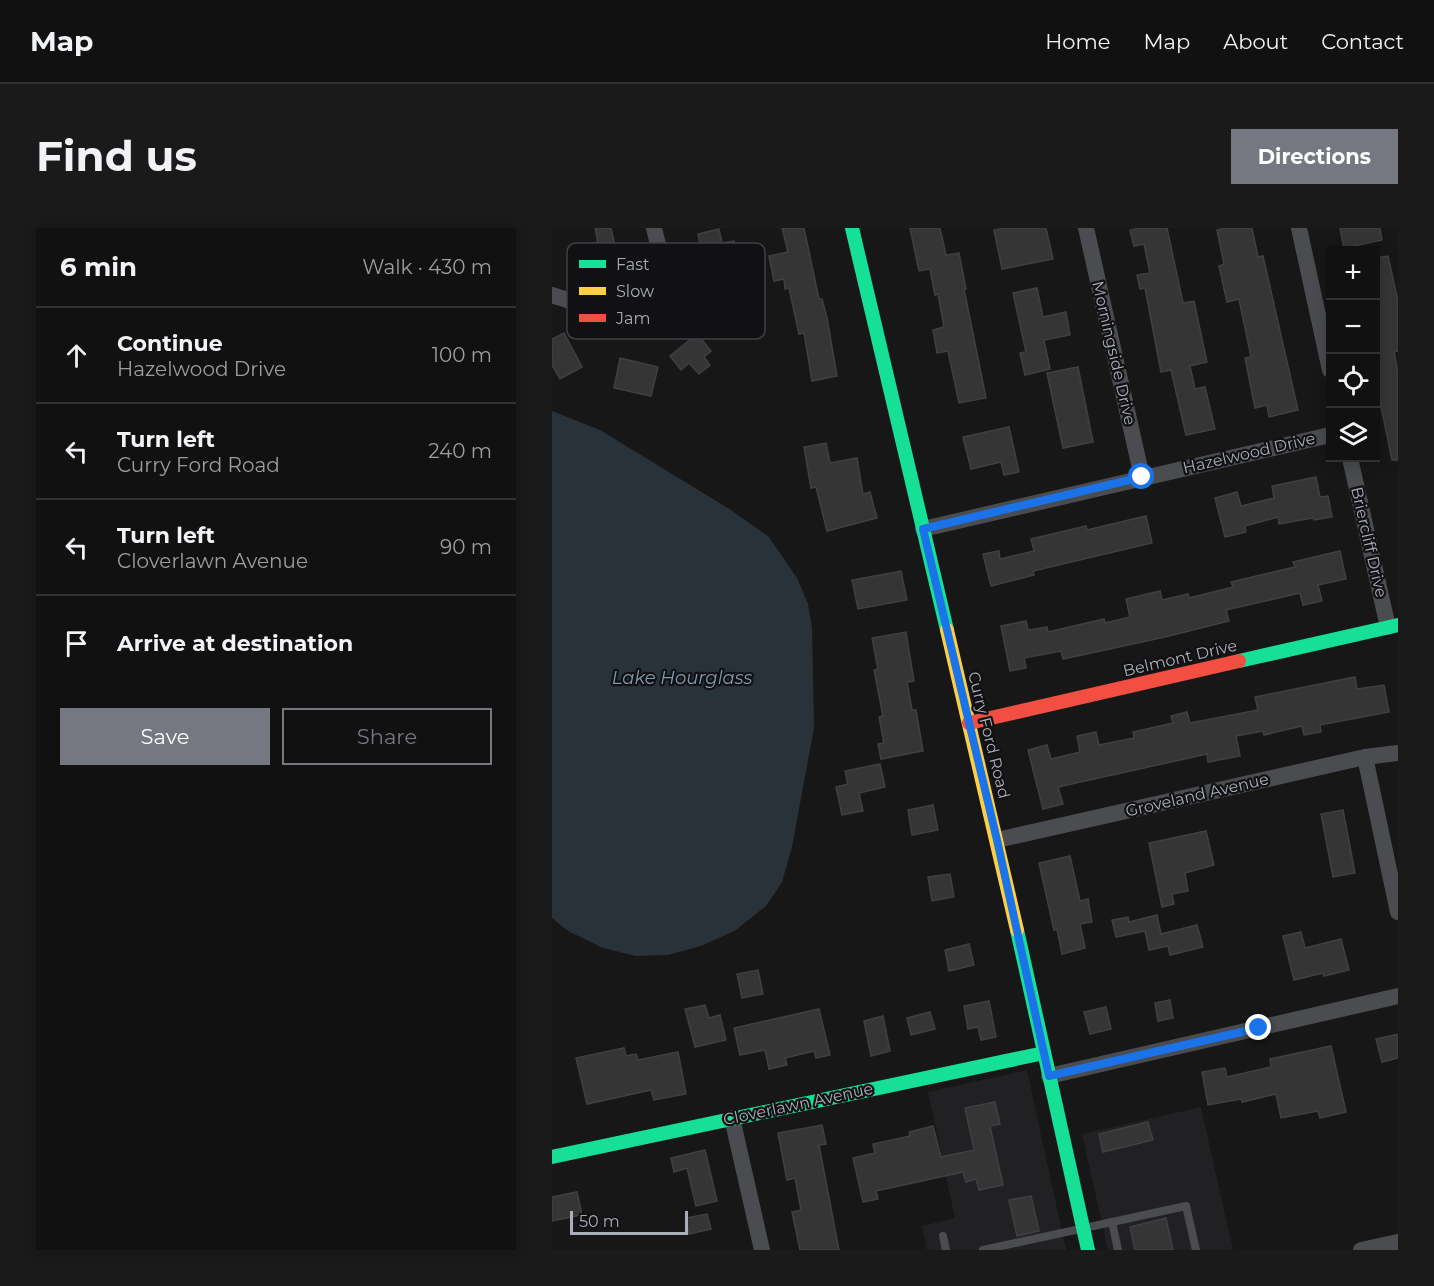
<!DOCTYPE html>
<html lang="en">
<head>
<meta charset="utf-8">
<style>
	:root { --surface:#111; --page:#1a1a1a; --text:#f1f3f6; --muted:#9c9d9f; --line:#303131; --accent:#757880 }
	body { margin:0; font-family:Montserrat,sans-serif; background:var(--page); color:var(--text) }
	.controls { position:absolute; right:18px; top:18px; display:grid; overflow:hidden; border-radius:0px; box-shadow:0 3px 15px #0003 }
	.controls button { width:54px; height:54px; display:grid; place-items:center; padding:0; border:0; border-bottom:2px solid var(--line); background:var(--surface); color:var(--text); font:30px sans-serif }
	.scale { position:absolute; left:18px; bottom:15px; width:118px; box-sizing:border-box; padding-left:6px; border:3px solid #a8adb8; border-top:0; font-size:16px; line-height:21px; white-space:nowrap; color:#a8adb8; -webkit-text-stroke:4px #111113; paint-order:stroke }
	.stop { position:absolute; width:18px; height:18px; margin:-14px; border:4px solid #1a73e8; border-radius:50%; background:#fff }
	.stop.end { background:#1a73e8; border-color:#fff; box-shadow:0 2px 6px #0008 }
	.list { margin:0; padding:0; list-style:none }
	h2 { display:flex; justify-content:space-between; align-items:center; height:78px; margin:0; padding:0 24px; font-size:26px }
	h2 small { font-size:20px; font-weight:400; color:var(--muted) }
	.list li { display:grid; grid-template-columns:39px 1fr auto; gap:18px; align-items:center; box-sizing:border-box; height:96px; padding:0 24px; border-top:2px solid var(--line) }
	.list b { display:block; font-size:22px; white-space:nowrap }
	.list p { margin:0; font-size:20px; white-space:nowrap; color:var(--muted) }
	.list em { font-size:20px; font-style:normal; color:var(--muted) }
	.actions { display:flex; gap:12px; padding:18px 24px }
	.actions a { flex:1; padding:14px 0; border:2px solid var(--accent); border-radius:0px; text-align:center; font-size:21px; color:var(--accent) }
	.actions .main { background:var(--accent); color:#fff }
	.icon { flex:none; width:33px; height:33px; fill:none; stroke:currentColor; stroke-width:2; stroke-linecap:round; stroke-linejoin:round }
	.map { position:relative; flex:none; width:846px; height:1022px; overflow:hidden; border-radius:0px }
	header { display:flex; align-items:center; gap:36px; box-sizing:border-box; height:84px; padding:0 30px; background:var(--surface); border-bottom:2px solid var(--line) }
	header strong { font-size:28px }
	nav { display:flex; gap:33px; margin-inline-start:auto; font-size:21px }
	.intro { display:flex; align-items:center; justify-content:space-between; box-sizing:border-box; height:144px; padding:0 36px }
	h1 { margin:0; font-size:42px }
	.button { padding:15px 27px; border-radius:0px; background:var(--accent); color:#fff; font-size:21px; font-weight:700 }
	main { display:flex; gap:36px; padding:0 36px }
	aside { flex:1; background:var(--surface); border-radius:0px; box-shadow:0 3px 15px #0003 }
	.map>svg:first-child { display:block }
</style>
</head>
<body>
<header>
<strong>Map</strong>
<nav><a>Home</a><a>Map</a><a>About</a><a>Contact</a></nav>
</header>
<div class="intro"><h1>Find us</h1><a class="button">Directions</a></div>
<main>
<aside>
<h2>6 min<small>Walk · 430 m</small></h2>
<ul class="list">
<li><svg class="icon" aria-label="ahead" viewBox="0 0 24 24"><path d="M12 20V5M6 11l6-6 6 6"/></svg><div><b>Continue</b><p>Hazelwood Drive</p></div><em>100 m</em></li>
<li><svg class="icon" aria-label="left" viewBox="0 0 24 24"><path d="M17 20v-9H6M10 6l-5 5 5 5"/></svg><div><b>Turn left</b><p>Curry Ford Road</p></div><em>240 m</em></li>
<li><svg class="icon" aria-label="left" viewBox="0 0 24 24"><path d="M17 20v-9H6M10 6l-5 5 5 5"/></svg><div><b>Turn left</b><p>Cloverlawn Avenue</p></div><em>90 m</em></li>
<li><svg class="icon" aria-label="arrive" viewBox="0 0 24 24"><path d="M6 21V4h12l-3 4 3 4H6"/></svg><div><b>Arrive at destination</b></div></li>
</ul>
<div class="actions"><a class="main">Save</a><a>Share</a></div>
</aside>
<div class="map">
<svg width="846" height="1022" viewBox="0 0 846 1022">
	<rect width="100%" height="100%" fill="#171717"/>
	<g fill="#212123">
		<path d="M475,842l39,180h-139l-5,-24 33,-8 -27,-126z"/>
		<path d="M649,879l32,143h-125l-26,-116z"/>
	</g>
	<path fill="#2a3239" d="M0,183l48,19 131,80 38,27 28,41 11,26 4,24 2,100 -22,119 -10,35 -16,24 -30,24 -35,16 -33,9 -32,1 -33,-8 -35,-17 -16,-13z"/>
	<g fill="#353536" stroke="#3f4043" stroke-width="1.5">
		<path d="M43,0h16l10,45 -26,5 -7,-34 10,-2z"/>
		<path d="M230,0h22l15,71h3l5,19 10,58 -25,5 -8,-48 -5,1 -10,-46 -4,1 -1,-10 -10,2 -5,-25 19,-4z"/>
		<path d="M358,0h30l6,27 13,-2 7,36h-2l22,109 -27,5 -11,-52 -11,2 -4,-23 11,-3 -6,-33 -3,1 -5,-26 -11,2z"/>
		<path d="M453,0h41l7,31 -51,10 -8,-39z"/>
		<path d="M590,0h25l16,75 11,-2 13,61 -17,4 5,23 10,-2 10,42 -29,6 -15,-65 -10,2 -16,-84 -5,1 -3,-14 13,-2 -6,-29 -10,2 -4,-16z"/>
		<path d="M674,0h26l6,29 5,-1 35,154 -29,7 -2,-12 -12,3 -10,-50 6,-1 -12,-58 -12,3 -8,-36 5,-2 -7,-34z"/>
		<path d="M788,0h40l2,12 -38,8z"/>
		<path d="M167,1l3,14 12,-2 5,22 -34,7 -7,-36z"/>
		<path d="M836,28l10,45v50l-4,1 4,21v87h-6l-14,-68h-2v-134z"/>
		<path d="M485,60l6,29 23,-5 4,23 -26,5 6,29 -25,6 -5,-22 6,-1 -13,-59z"/>
		<path d="M12,105l18,34 -22,12 -8,-14v-26z"/>
		<path d="M145,106l14,17 -7,6 6,8 -11,9 -10,-11 -8,7 -11,-14z"/>
		<path d="M68,130l38,9 -7,29 -37,-8z"/>
		<path d="M526,139l15,75 -30,6 -16,-75z"/>
		<path d="M457,199l10,45 -15,3 -3,-13 -30,7 -8,-32z"/>
		<path d="M274,215l4,20 27,-5 6,36 7,-2 7,26 -50,13 -11,-44 -5,1 -7,-41z"/>
		<path d="M764,249l4,20 8,-1 4,21 -18,3 -1,-2 -34,6 -1,-7 -33,9 1,6 -21,5 -10,-39 22,-6 4,14 33,-8 -2,-12z"/>
		<path d="M594,288l6,27 -119,28 1,4 -43,11 -8,-32 16,-3 1,8 34,-8 -3,-12 55,-13 1,4z"/>
		<path d="M788,323l6,28 -28,6 4,16 -19,4 -3,-12 -74,17 3,11 -64,16 -102,22 -2,-8 -37,7 2,10 -16,3 -9,-45 25,-5 2,9 19,-3 1,5 56,-13 1,4 25,-6 -4,-18 34,-8 2,9 26,-6 1,4 44,-11 -2,-5 64,-15 -2,-5z"/>
		<path d="M349,343l6,29 -49,9 -6,-29z"/>
		<path d="M354,404l8,49 -7,1 5,28h4l7,41 -42,8 -3,-15 6,-1 -5,-26 4,-1 -9,-46 4,-1 -6,-31z"/>
		<path d="M803,449l2,12 27,-4 5,27 -69,13 1,7 -17,3 -2,-9 -38,9 -1,-4 -27,5 4,20 -32,6 -1,-8 -149,33 5,17 -20,5 -15,-59 19,-5 4,14 29,-7 -3,-16 19,-4 3,13 35,-7 -1,-6 40,-9 -2,-7 16,-4 3,11 68,-13 -3,-13z"/>
		<path d="M328,536l5,23 -26,6 4,18 -21,4 -6,-28 12,-3 -3,-13z"/>
		<path d="M381,577l5,25 -26,5 -4,-25z"/>
		<path d="M791,582l12,63 -22,4 -12,-63z"/>
		<path d="M654,603l8,34 -29,8 3,18 -16,3 2,10 -12,3 -13,-64z"/>
		<path d="M518,628l10,45 8,-2 4,23 -12,2 5,24 -23,6 -5,-25 -3,1 -15,-67z"/>
		<path d="M398,646l4,23 -22,4 -4,-24z"/>
		<path d="M605,687l4,19 36,-9 6,22 -33,8 -2,-9 -19,4 -4,-19 -29,6 -4,-17 16,-3 1,5z"/>
		<path d="M749,704l4,16 36,-9 8,31 -25,6 -1,-3 -29,7 -11,-44z"/>
		<path d="M417,716l5,21 -25,6 -4,-21z"/>
		<path d="M206,742l5,24 -21,4 -5,-24z"/>
		<path d="M618,772l3,18 -15,3 -3,-18z"/>
		<path d="M437,773l7,36 -15,3 -3,-13 -10,2 -4,-23z"/>
		<path d="M153,777l4,13 11,-3 6,25 -31,7 -10,-38z"/>
		<path d="M554,779l5,22 -21,5 -6,-22z"/>
		<path d="M267,781l11,46 -14,3 -2,-7 -29,7 2,7 -18,4 -4,-19 -25,5 -6,-27z"/>
		<path d="M378,784l5,17 -24,6 -4,-17z"/>
		<path d="M331,788l7,35 -19,5 -7,-35z"/>
		<path d="M846,806v24l-16,4 -6,-23z"/>
		<path d="M779,818l15,66 -26,6 -2,-7 -37,7 -5,-24 -34,8 -1,-3 -33,6 -6,-33 23,-4 2,9 44,-10 -1,-8z"/>
		<path d="M72,820l2,8 10,-2 2,6 40,-8 8,42 -32,6 -3,-10 -64,14 -11,-46z"/>
		<path d="M443,874l5,22 -10,2 13,59 -24,5 -3,-11 -10,3 -3,-10 -87,19 2,8 -15,3 -10,-44 22,-5 -2,-9 37,-8 -1,-4 24,-6 8,31 33,-7 -9,-42z"/>
		<path d="M596,894l5,18 -50,12 -4,-18z"/>
		<path d="M270,897l4,19 -7,1 20,105h-39l-8,-38 9,-2 -6,-32 -8,2 -9,-47z"/>
		<path d="M153,922l12,51 -21,5 -9,-38 -13,4 -3,-14z"/>
		<path d="M25,964l5,23 -30,6v-24z"/>
		<path d="M479,968l8,35 -22,5 -8,-36z"/>
		<path d="M155,986l4,15 -22,5 -3,-16z"/>
		<path d="M614,990l7,32h-38l-5,-23z"/>
	</g>
	<g fill="none" stroke-linecap="round" stroke-linejoin="round">
		<g stroke="#4b4c50" stroke-width="8">
			<path d="M560,994l6,28"/>
			<path d="M391,1008l3,14"/>
			<path d="M431,1022l203,-44 10,44"/>
		</g>
		<g stroke="#4b4c50" stroke-width="16">
			<path d="M534,0l56,249"/>
			<path d="M747,0l31,142"/>
			<path d="M0,67c39,12 112,48 111,-22 0,-14 -6,-31 -9,-45"/>
			<path d="M798,230l38,169"/>
			<path d="M371,301l407,-94"/>
			<path d="M813,529l33,155"/>
			<path d="M445,612l368,-83 33,-4"/>
			<path d="M497,848l349,-80"/>
			<path d="M180,890l30,132"/>
			<path d="M809,1022l37,-8"/>
		</g>
		<g stroke="#16e098" stroke-width="14">
			<path d="M300,0l95,402"/>
			<path d="M687,433l159,-36"/>
			<path d="M465,702l71,320"/>
			<path d="M0,929l492,-104"/>
		</g>
		<path stroke="#ffcf43" stroke-width="14" d="M395,402l70,300"/>
		<path stroke="#f24e42" stroke-width="14" d="M417,495l270,-62"/>
	</g>
	<g fill="none" stroke-linecap="round" stroke-linejoin="round">
		<path stroke="#1a73e8" stroke-width="8" d="M590,249l-219,52 74,311 52,236 210,-48"/>
	</g>
	<g text-anchor="middle" dominant-baseline="central" stroke-width="4.5" stroke-linejoin="round" paint-order="stroke">
		<g font-size="16" fill="#a8adb8" stroke="#111113">
			<text transform="translate(562 125) rotate(77)">Morningside Drive</text>
			<text transform="translate(697 225) rotate(-13)">Hazelwood Drive</text>
			<text transform="translate(817 314) rotate(77)">Briercliff Drive</text>
			<text transform="translate(628 430) rotate(-13)">Belmont Drive</text>
			<text transform="translate(437 507) rotate(76)">Curry Ford Road</text>
			<text transform="translate(645 567) rotate(-13)">Groveland Avenue</text>
			<text transform="translate(246 876) rotate(-12)">Cloverlawn Avenue</text>
		</g>
		<g font-size="18" font-style="italic" fill="#7f9bb3" stroke="#111113">
			<text x="130" y="450">Lake Hourglass</text>
		</g>
	</g>
	<rect x="15" y="15" width="198" height="96" rx="9" fill="#111113" stroke="#3e4045" stroke-width="1.5"/>
	<rect x="27" y="32" width="27" height="8" fill="#16e098"/>
	<rect x="27" y="59" width="27" height="8" fill="#ffcf43"/>
	<rect x="27" y="86" width="27" height="8" fill="#f24e42"/>
	<g font-size="16" fill="#a8adb8">
		<text x="64" y="42">Fast</text>
		<text x="64" y="69">Slow</text>
		<text x="64" y="96">Jam</text>
	</g>
</svg>
<div class="controls">
<button>+</button>
<button>−</button>
<button><svg class="icon" aria-label="locate" viewBox="0 0 24 24"><circle cx="12" cy="12" r="6"/><path d="M12 2v4M12 18v4M2 12h4M18 12h4"/></svg></button>
<button><svg class="icon" aria-label="layers" viewBox="0 0 24 24"><path d="M12 4l9 5-9 5-9-5zM3 14l9 5 9-5"/></svg></button>
</div>
<div class="scale">50 m</div>
<div class="stop" style="left:590px;top:249px"></div>
<div class="stop end" style="left:707px;top:800px"></div>
</div>
</main>
</body>
</html>
